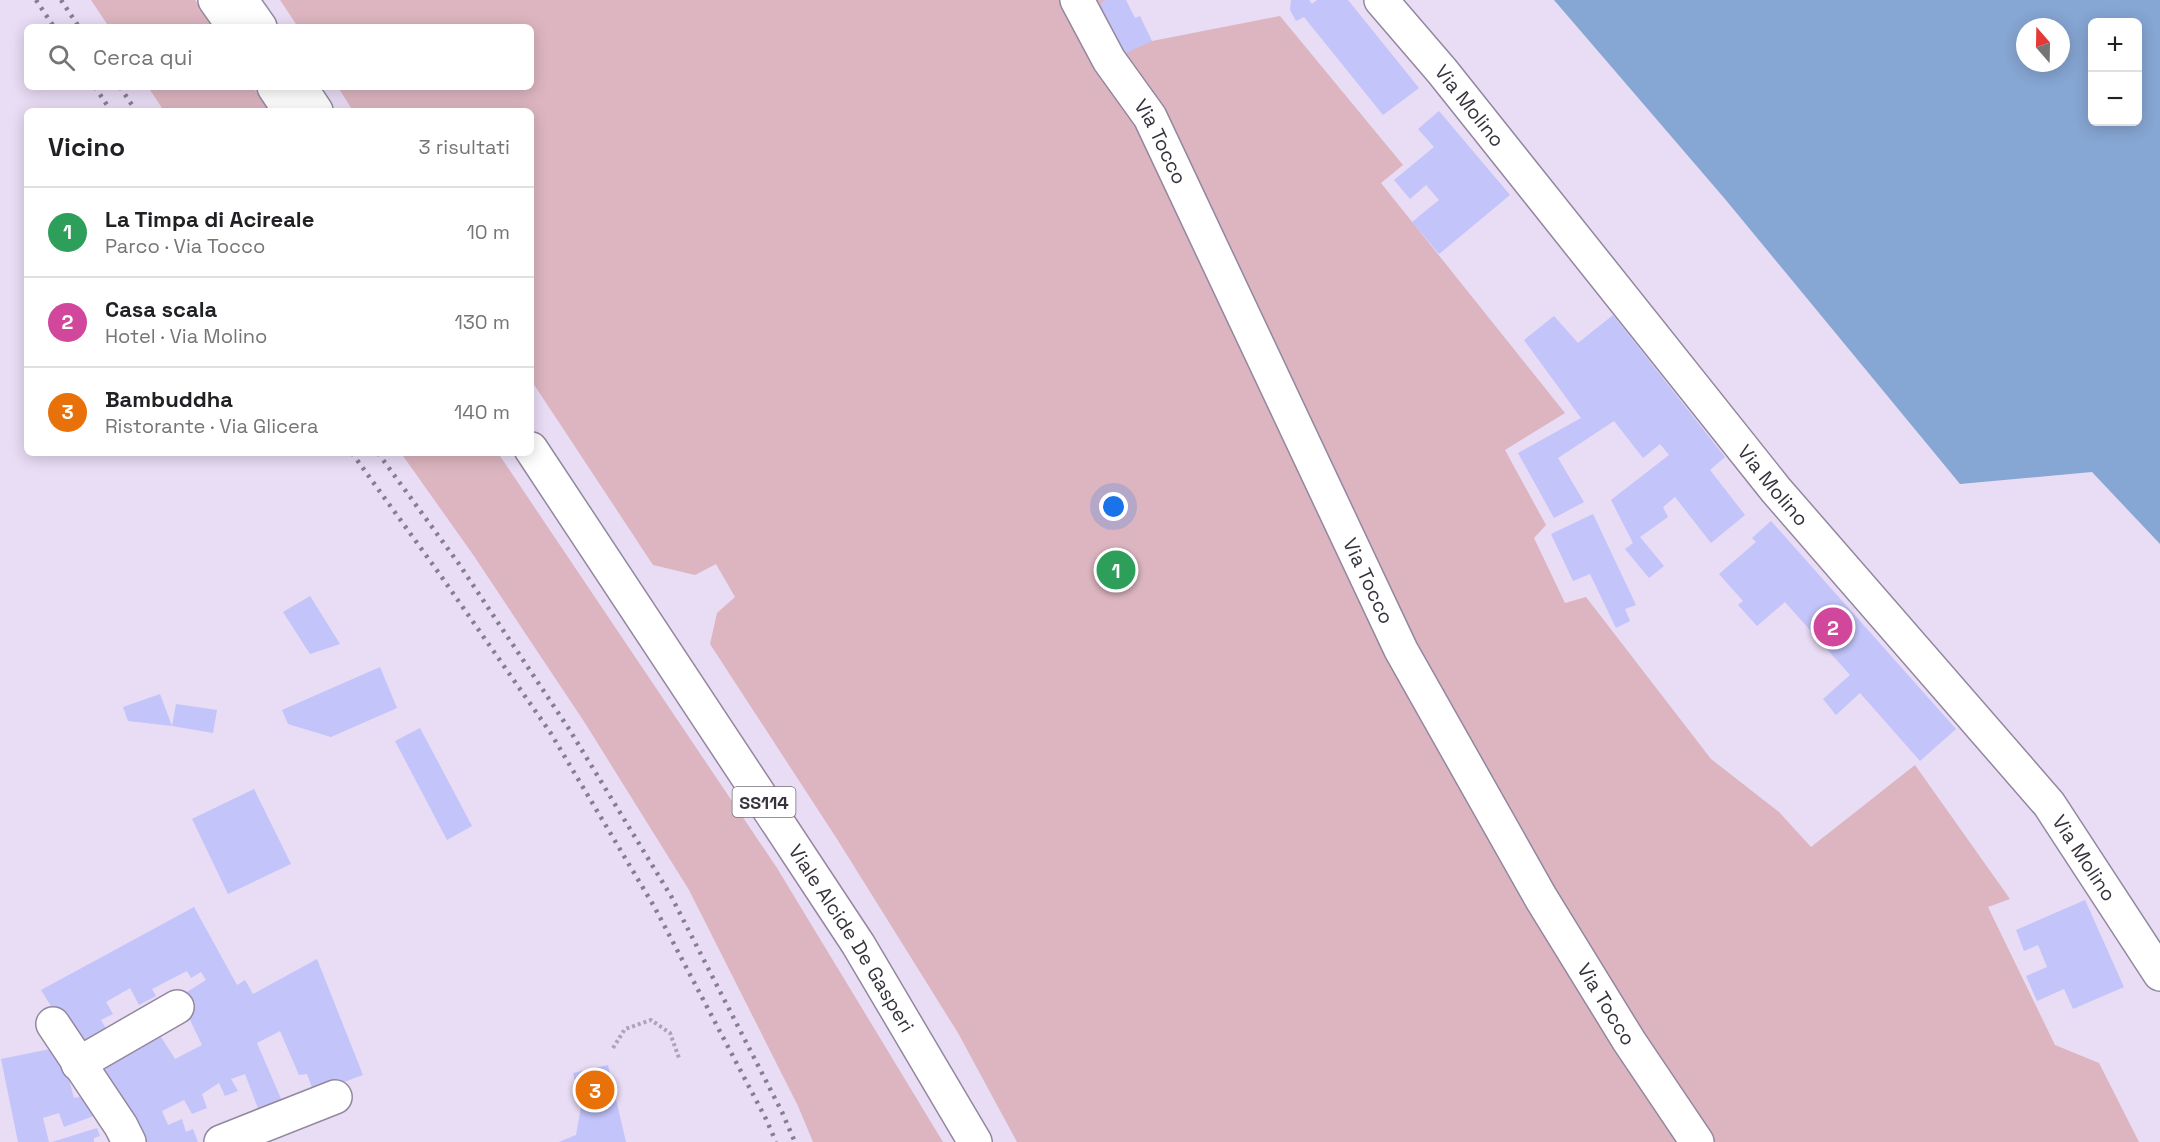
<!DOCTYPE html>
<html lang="it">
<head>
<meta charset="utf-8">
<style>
	:root { --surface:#fff; --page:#f6f6f6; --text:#202124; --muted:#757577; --line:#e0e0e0; --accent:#236a5e }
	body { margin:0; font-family:"Space Grotesk",sans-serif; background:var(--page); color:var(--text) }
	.controls { position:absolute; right:18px; top:18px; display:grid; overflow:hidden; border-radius:9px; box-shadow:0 3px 15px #0003 }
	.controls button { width:54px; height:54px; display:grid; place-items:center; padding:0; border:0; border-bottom:2px solid var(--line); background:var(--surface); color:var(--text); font:30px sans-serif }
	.compass { position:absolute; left:2016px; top:18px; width:54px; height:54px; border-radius:50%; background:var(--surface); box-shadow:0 3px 15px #0003; rotate:340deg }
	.you { position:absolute; left:1114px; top:507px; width:21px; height:21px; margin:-15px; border:4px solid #fff; border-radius:50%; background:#1a73e8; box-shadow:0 0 0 9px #1a73e833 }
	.badge { display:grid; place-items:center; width:39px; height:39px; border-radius:50%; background:var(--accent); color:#fff; font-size:20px; font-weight:700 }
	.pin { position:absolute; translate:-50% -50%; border:3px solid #fff; box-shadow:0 2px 6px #0006 }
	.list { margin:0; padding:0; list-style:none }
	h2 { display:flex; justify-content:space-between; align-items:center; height:78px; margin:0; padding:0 24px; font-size:26px }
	h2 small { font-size:20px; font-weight:400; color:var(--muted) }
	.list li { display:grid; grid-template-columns:39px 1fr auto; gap:18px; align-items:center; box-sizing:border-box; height:90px; padding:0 24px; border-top:2px solid var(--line) }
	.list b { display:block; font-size:22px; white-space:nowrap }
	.list p { margin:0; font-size:20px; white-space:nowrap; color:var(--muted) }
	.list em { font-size:20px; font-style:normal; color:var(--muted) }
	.icon { flex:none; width:33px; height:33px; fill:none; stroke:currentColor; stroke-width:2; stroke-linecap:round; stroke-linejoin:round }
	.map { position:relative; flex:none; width:2160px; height:1142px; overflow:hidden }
	.search { position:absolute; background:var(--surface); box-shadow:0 3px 15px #0003; left:24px; top:24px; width:510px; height:66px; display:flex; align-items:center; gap:15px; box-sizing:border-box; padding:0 21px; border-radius:9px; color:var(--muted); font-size:22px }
	.panel { position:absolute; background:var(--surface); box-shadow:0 3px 15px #0003; left:24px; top:108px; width:510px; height:348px; border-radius:9px }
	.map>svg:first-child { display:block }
</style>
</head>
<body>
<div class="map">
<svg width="2160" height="1142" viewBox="0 0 2160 1142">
	<rect width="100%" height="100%" fill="#e9dcf5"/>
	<g fill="#dcb5c0">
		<path d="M91,0h104l18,27h-104z"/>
		<path d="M280,0h835l37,41 128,-25 123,149 -22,18 184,230 -60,37 41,75 -12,13 31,65 21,-6 125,162 68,53 32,35 104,-82 95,134 -22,8 67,138 44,18 40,79h-1122l-59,-109 -121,-194 -127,-195 7,-31 18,-16 -19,-33 -21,11 -42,-10 -122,-185v-269h-178l-15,-24h193v-60h-233z"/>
		<path d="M148,87h105l16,24h-105z"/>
		<path d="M401,453h97l279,415 166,274h-130l-15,-36 -109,-216 -104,-167 -111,-167z"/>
	</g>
	<path fill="#86a6d3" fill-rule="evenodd" d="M1554,0h606v544l-68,-72 -132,12 -235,-285zM2092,22h46v100h-46zM2025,27h36v36h-36z"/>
	<g fill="#c2c4fa">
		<path d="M1106,0h20l9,18 5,-2 12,25 -28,13 -24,-51z"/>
		<path d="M1291,0h18l3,4 5,-4h31l71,88 -36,27 -79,-98 -8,4 -6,-11z"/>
		<path d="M1439,111l71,84 -71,59 -27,-32 27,-22 -13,-15 -16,14 -16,-19 40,-33 -16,-18z"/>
		<path d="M1613,315l112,142 -15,13 35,45 -34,28 -36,-46 -12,10 5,10 -28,20 24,29 -15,12 -24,-29 8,-6 -22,-43 58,-45 -9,-11 -17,14 -29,-37 -56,37 26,44 -30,16 -36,-65 63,-35 -57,-78 30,-24 24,27z"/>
		<path d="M1593,514l43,91 -11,4 5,12 -14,7 -26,-54 -17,7 -22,-47z"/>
		<path d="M1771,521l185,208 -36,32 -60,-68 -24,22 -13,-16 27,-24 -65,-73 -28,24 -19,-21 5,-4 -24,-27 37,-32 -4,-4z"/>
		<path d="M310,596l30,48 -30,10 -27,-42z"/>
		<path d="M380,667l17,41 -66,29 -43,-13 -6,-14z"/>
		<path d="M160,694l12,32 -44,-5 -5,-14z"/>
		<path d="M176,704l41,6 -4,23 -41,-7z"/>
		<path d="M420,728l52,98 -25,14 -52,-99z"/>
		<path d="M254,789l37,75 -63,30 -36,-75z"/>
		<path d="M2085,900l39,87 -51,22 -9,-20 -27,12 -11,-25 21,-9 -9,-22 -14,6 -8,-21z"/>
		<path d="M194,907l43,78 8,-5 8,14 64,-35 46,116 -49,18 -7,-19 -8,1 -19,-44 -23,12 28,65 -23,11 -17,-45 -14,5 7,12 -13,5 -6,-13 -17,11 5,14 -15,6 -8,-14 -22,11 6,14 14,-6 4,13 7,-3 5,13h-59l-45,-75 62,-38 19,30 27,-14 -23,-48 27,-17 -5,-8 -10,6 -4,-7 -35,18 4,7 -17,9 -9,-17 -24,14 7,12 -12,6 8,14 -31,16 -37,-60z"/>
		<path d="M60,1047l14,51 9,-2 13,19 -32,12 -5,-14 -16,5 6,24h-31l-17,-83z"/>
		<path d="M608,1065l18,77h-67l17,-7 5,-28 -8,-34z"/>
		<path d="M97,1128l3,8 -6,2v4h-42z"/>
	</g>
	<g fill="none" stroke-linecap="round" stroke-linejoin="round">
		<defs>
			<g id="street">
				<path id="s1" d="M1077,0l32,60 41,57 251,533 140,248 88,143 68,101"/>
				<path id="s2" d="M1381,0l61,71 334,419 273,314 111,170"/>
				<path d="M53,1024l68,102 8,16"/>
				<path d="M78,1064l99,-57"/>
				<path d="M221,1142l114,-45"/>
			</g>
			<g id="primary">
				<path d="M215,0l19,27"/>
				<path d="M241,0l19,27"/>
				<path d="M274,87l16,24"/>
				<path d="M300,87l16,24"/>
				<path id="s3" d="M531,449l327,495 117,198"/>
			</g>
		</defs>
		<use href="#street" stroke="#93879f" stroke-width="36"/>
		<use href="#primary" stroke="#93879f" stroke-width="36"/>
		<path stroke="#ada3b7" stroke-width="4" stroke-dasharray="3 3" stroke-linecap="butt" d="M613,1048l12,-19 26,-9 19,13 9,25"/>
		<use href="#street" stroke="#fff" stroke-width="33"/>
		<use href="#primary" stroke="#fff" stroke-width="33"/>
		<g stroke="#867e8f" stroke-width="4.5" stroke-dasharray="3 6" stroke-linecap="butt">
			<path d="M36,0l18,27"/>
			<path d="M61,0l18,27"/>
			<path d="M95,87l16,24"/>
			<path d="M120,87l16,24"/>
			<path d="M352,453l89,123 109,156 105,176 111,211 10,23"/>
			<path d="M378,453l81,111 110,165 102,167 111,216 13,30"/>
		</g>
	</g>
	<g text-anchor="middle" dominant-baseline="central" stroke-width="6" stroke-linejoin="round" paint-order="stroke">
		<rect fill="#fff" stroke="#737076" stroke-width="1.5" x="732.5" y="787" width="63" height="30" rx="4.5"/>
		<g font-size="18" font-weight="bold" fill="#37323c">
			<text x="764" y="802">SS114</text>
		</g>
		<g font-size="20" fill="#37323c" stroke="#fff">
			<text stroke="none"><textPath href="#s2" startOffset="138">Via Molino</textPath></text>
			<text stroke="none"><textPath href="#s1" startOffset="165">Via Tocco</textPath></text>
			<text stroke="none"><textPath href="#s2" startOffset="624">Via Molino</textPath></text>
			<text stroke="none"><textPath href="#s1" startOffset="651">Via Tocco</textPath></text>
			<text stroke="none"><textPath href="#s2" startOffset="1110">Via Molino</textPath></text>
			<text stroke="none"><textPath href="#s3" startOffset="585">Viale Alcide De Gasperi</textPath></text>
			<text stroke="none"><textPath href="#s1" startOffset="1137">Via Tocco</textPath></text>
		</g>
	</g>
</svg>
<div class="controls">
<button>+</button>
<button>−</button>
</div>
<svg class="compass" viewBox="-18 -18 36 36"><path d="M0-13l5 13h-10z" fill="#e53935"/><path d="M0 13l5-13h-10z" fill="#757577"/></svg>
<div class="you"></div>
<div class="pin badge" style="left:1116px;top:570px;background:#2e9e5b">1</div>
<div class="pin badge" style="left:1833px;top:627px;background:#d1479c">2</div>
<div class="pin badge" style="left:595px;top:1090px;background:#e8710a">3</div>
<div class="search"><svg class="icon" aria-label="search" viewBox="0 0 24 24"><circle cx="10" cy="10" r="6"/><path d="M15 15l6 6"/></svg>Cerca qui</div>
<section class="panel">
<h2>Vicino<small>3 risultati</small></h2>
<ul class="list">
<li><span class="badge" style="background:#2e9e5b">1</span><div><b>La Timpa di Acireale</b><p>Parco · Via Tocco</p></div><em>10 m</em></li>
<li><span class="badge" style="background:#d1479c">2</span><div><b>Casa scala</b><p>Hotel · Via Molino</p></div><em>130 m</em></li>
<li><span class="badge" style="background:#e8710a">3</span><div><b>Bambuddha</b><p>Ristorante · Via Glicera</p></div><em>140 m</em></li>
</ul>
</section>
</div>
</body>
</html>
